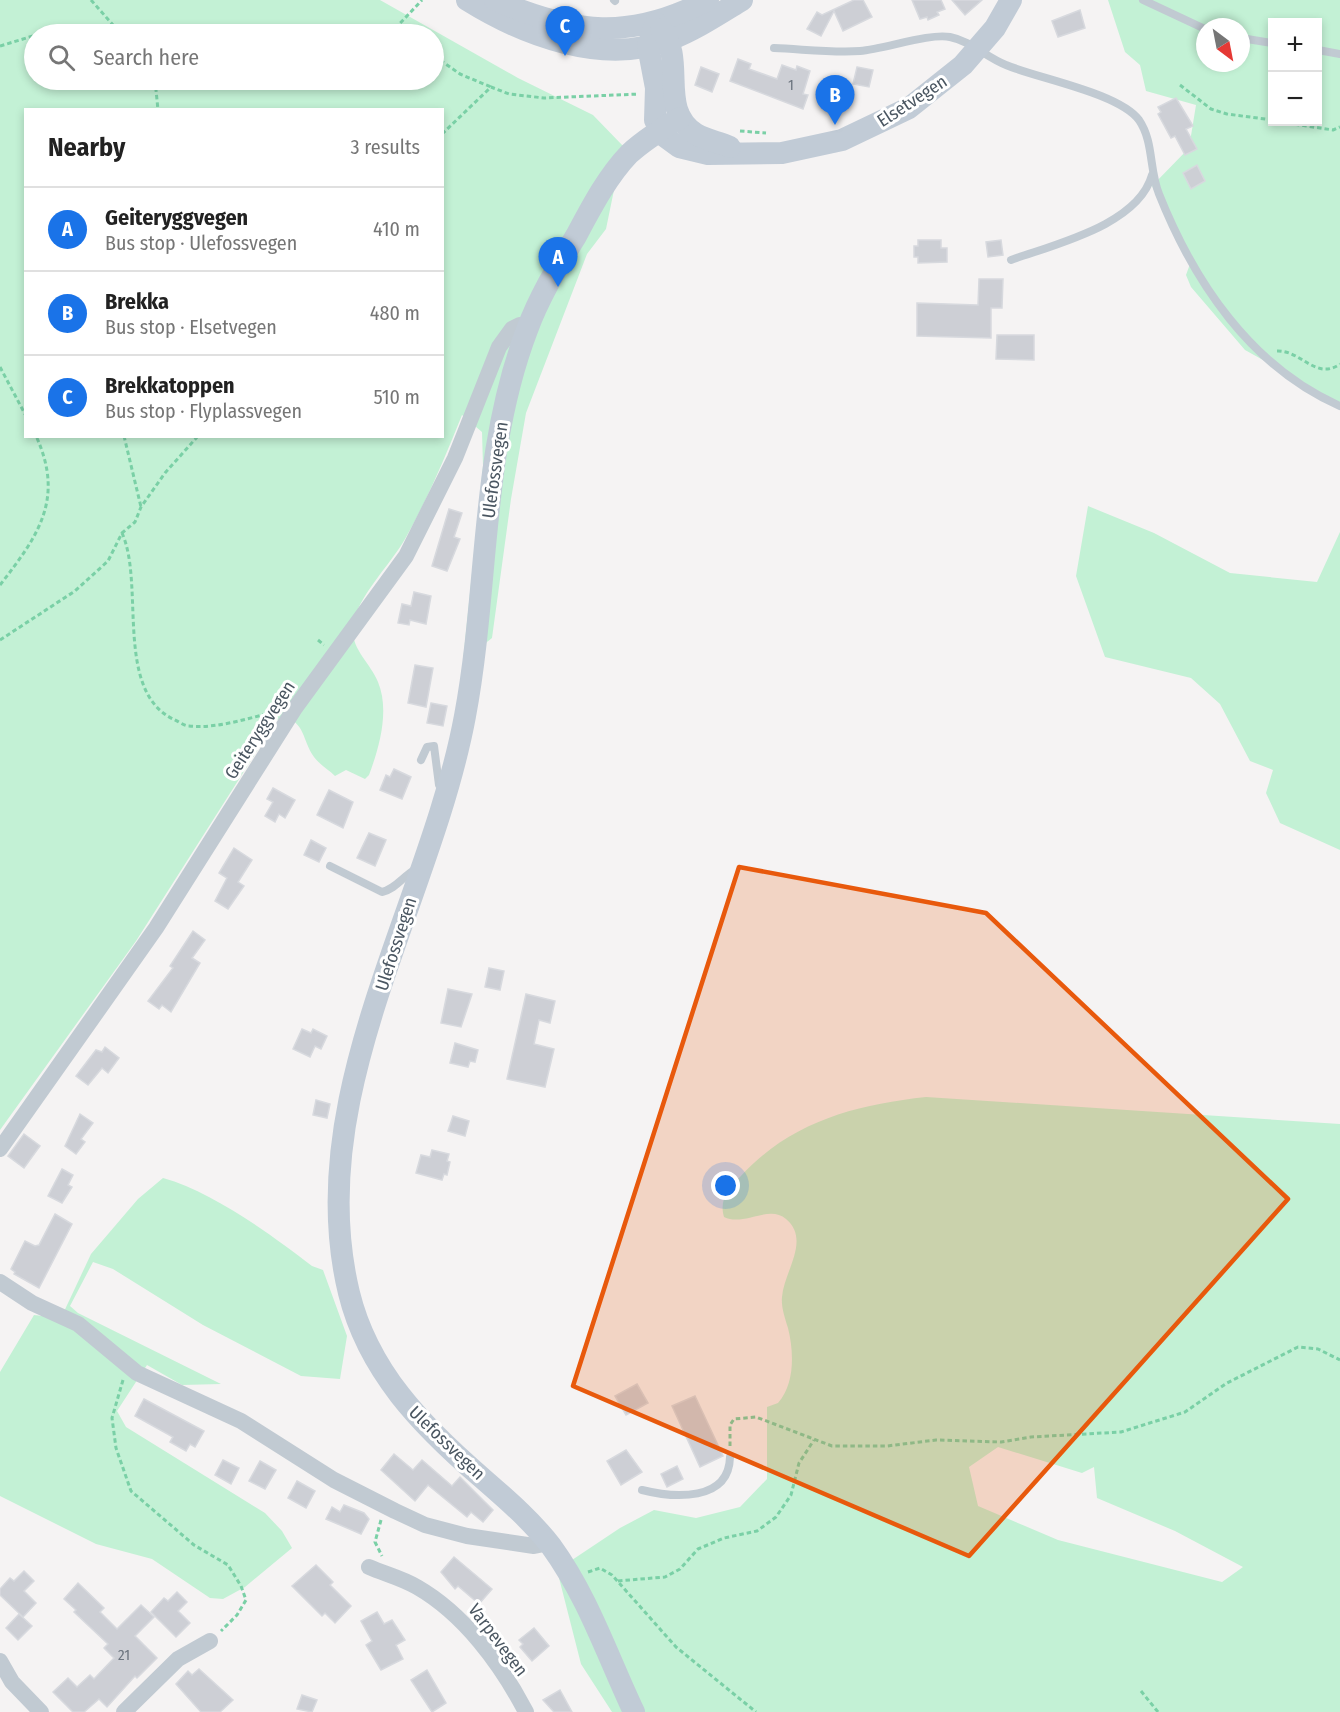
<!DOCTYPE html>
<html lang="en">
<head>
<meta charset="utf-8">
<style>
	:root { --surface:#fff; --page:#f2f2f2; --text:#222; --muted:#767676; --line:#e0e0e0; --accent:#1a73e8 }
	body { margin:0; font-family:"Fira Sans Condensed",sans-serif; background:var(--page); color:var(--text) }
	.controls { position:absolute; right:18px; top:18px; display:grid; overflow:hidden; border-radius:0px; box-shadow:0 3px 9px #0003 }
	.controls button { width:54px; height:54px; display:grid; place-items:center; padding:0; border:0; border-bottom:2px solid var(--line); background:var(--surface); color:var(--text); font:30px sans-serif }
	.compass { position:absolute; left:1196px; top:18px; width:54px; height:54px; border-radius:50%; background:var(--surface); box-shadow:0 3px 9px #0003; rotate:148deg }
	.you { position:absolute; left:726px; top:1186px; width:21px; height:21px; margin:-15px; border:4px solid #fff; border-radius:50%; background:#1a73e8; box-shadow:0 0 0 9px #1a73e833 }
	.badge { display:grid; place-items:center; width:39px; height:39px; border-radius:50%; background:var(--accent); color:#fff; font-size:20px; font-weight:700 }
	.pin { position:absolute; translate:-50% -50px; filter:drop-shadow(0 2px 3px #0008) }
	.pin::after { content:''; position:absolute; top:32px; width:21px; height:18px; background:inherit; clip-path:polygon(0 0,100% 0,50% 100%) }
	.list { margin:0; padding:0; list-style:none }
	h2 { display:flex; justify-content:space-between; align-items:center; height:78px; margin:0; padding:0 24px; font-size:26px }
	h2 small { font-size:20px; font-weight:400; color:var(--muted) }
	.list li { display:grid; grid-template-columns:39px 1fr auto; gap:18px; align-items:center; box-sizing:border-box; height:84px; padding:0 24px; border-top:2px solid var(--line) }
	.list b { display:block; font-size:22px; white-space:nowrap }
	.list p { margin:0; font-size:20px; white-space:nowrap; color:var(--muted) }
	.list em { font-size:20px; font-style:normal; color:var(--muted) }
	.icon { flex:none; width:33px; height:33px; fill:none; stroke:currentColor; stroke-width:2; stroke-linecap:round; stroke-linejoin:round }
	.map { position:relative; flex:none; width:1340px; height:1712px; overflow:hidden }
	.search { position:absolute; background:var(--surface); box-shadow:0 3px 9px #0003; left:24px; top:24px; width:420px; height:66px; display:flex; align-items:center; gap:15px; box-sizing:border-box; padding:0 21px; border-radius:33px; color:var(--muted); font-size:22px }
	.panel { position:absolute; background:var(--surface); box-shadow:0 3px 9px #0003; left:24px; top:108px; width:420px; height:330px; border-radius:0px }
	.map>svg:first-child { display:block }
</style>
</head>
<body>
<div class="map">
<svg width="1340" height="1712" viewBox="0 0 1340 1712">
	<rect width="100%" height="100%" fill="#f5f3f3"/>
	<g fill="#c3f1d5" fill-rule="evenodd">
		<path d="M0,0h380l138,78 75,37 30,31 -17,83 -19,25 -61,159 -15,86 -19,139 -29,23 20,-195 -1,-34 -20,-17c-17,42 -34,84 -57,124 -14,25 -48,58 -52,86 -3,24 17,37 25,57 12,29 1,66 -9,93l-4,4 -19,-9 -11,6c-6,-6 -16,-12 -21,-19 -12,-17 -8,-33 -30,-41l-8,5 -140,220 -136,189zM34,34h400v46h-400zM26,110h416v326h-416z"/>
		<path d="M1108,0h232v408l-20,-16 -75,-42 -54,-63 -5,-12 4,-11 -38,-78 37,-38 7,-43 -50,-14 -6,-26 -15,-13zM1272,22h46v100h-46zM1205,27h36v36h-36z"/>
		<path d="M1088,506l66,27 76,40 87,9 23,-50v318l-60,-27 -14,-30 7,-23 -23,-9 -30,-57 -29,-26 -86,-21 -29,-81z"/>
		<path d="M926,1097l414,27v588h-728l-31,-48 -24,-94 63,-42 34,-18 42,8 44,-11 27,-28v-72l11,-4c17,-19 16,-51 10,-75 -3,-10 -7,-21 -6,-31 2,-26 29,-57 4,-78 -17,-15 -42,8 -62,-2 -5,-17 4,-28 16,-40 50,-55 114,-72 186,-80zM998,1447l84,26 12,-6 3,31 78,33 68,36 -21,15 -164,-42 -80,-34 -9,-39z"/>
		<path d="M163,1178c50,14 107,56 149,88l11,4 24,66 -7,43 -39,-3 -98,-51 -90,-56 -20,-7 -23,44 8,7 143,71 -39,1 -35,-20 -30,46 9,16 139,86 17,18 10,17 -47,39 -22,12 -13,-1 -58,-39 -56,-15 -96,-48v-124l34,-57 27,3 30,-64 47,-55z"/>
	</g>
	<g fill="#cdcfd5" stroke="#d7d9de" stroke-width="1.5">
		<path d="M854,0h9l9,17 -29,14 -9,-20 -13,25 -14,-7 10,-17 5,3z"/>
		<path d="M912,0h29l4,9 -8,3 2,3 -11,5 -1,-3 -7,2z"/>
		<path d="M952,0h30l-17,15z"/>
		<path d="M1080,10l5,18 -27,9 -6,-16z"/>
		<path d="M738,59l13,5 -2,5 28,10 5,-14 14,5 1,-4 13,5 -7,23 5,1 -5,14 -73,-28z"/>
		<path d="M701,67l18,7 -7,18 -17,-7z"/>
		<path d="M857,67l16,3 -4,17 -16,-3z"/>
		<path d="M1176,98l17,28 -7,3 11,20 -12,6 -10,-19 -4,2 -13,-24 3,-2 -3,-5z"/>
		<path d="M1197,165l8,16 -14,8 -8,-16z"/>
		<path d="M918,240h23v8h6v14l-29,1v-6h-4v-11h4z"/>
		<path d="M1001,240l2,15 -15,2 -2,-15z"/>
		<path d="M979,279h24l-1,29h-11v30l-74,-2v-33l61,2z"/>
		<path d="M997,335h37v25l-38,-1z"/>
		<path d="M449,509l13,4 -8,24 6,2 -13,32 -15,-5z"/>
		<path d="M414,592l17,4 -5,28 -16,-4 -1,5 -11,-2 4,-19 9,2z"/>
		<path d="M415,665l18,3 -7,39 -18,-4z"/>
		<path d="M431,703l16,3 -4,20 -16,-3z"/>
		<path d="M394,769l17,8 -9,22 -22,-9 6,-15 4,2z"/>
		<path d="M273,788l22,12 -10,18 -6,-4 -4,8 -10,-6 8,-14 -6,-3z"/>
		<path d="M329,790l24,12 -10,26 -26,-13z"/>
		<path d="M369,833l17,7 -11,26 -18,-8z"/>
		<path d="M311,840l15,8 -7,14 -15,-7z"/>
		<path d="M234,848l18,12 -14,22 6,4 -16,23 -13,-8 12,-23 -8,-5z"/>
		<path d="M193,931l12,9 -13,18 8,5 -29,49 -9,-7 -3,4 -11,-8 25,-33 -3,-2z"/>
		<path d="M489,968l15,3 -4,19 -15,-3z"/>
		<path d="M448,989l24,5 -11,33 -20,-4z"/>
		<path d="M526,994l29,7 -5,22 -11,-3 -5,24 20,5 -9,38 -38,-8z"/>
		<path d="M302,1029l9,4 2,-4 14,7 -6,13 -6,-3 -5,11 -17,-8z"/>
		<path d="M455,1043l23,7 -3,12 -5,-1 -2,6 -18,-4z"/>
		<path d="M105,1047l14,11 -11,15 -6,-5 -14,17 -12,-9 20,-26 6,2z"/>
		<path d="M316,1100l14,4 -3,14 -14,-3z"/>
		<path d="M80,1114l13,9 -12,16 4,3 -9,12 -11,-8z"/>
		<path d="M453,1116l16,5 -4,15 -17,-5z"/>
		<path d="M24,1134l16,12 -16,22 -16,-12z"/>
		<path d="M432,1150l17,4 -2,7 3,1 -3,13 -3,-1 -2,6 -26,-7 5,-18 9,2z"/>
		<path d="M62,1169l11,6 -5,10 4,2 -10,16 -14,-7z"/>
		<path d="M55,1214l17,10 -33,64 -25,-14 1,-2 -4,-3 14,-28 10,5 4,-1z"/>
		<path d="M637,1384l11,19 -22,12 -11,-19z"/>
		<path d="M695,1396l28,60 -23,11 -28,-61z"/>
		<path d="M144,1399l60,32 -9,16 -5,-3 -4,7 -16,-9 3,-5 -38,-21z"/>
		<path d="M626,1450l16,22 -21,13 -14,-24z"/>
		<path d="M394,1454l19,16 9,-10 30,26 8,-9 33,33 -10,12 -12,-10 -4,5 -39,-32 -13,16 -34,-31z"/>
		<path d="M223,1460l16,8 -8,16 -16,-9z"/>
		<path d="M260,1461l16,9 -11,19 -16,-8z"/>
		<path d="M677,1466l6,13 -16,8 -6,-13z"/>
		<path d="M297,1481l18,10 -9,17 -18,-10z"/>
		<path d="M344,1505l20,8 5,6 -8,15 -35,-15 6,-12 8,5z"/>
		<path d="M454,1557l38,32 -13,15 -21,-18 -3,3 -14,-17z"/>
		<path d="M316,1565l17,17 -3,3 21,21 -16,17 -10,-10 -3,3 -30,-30z"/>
		<path d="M24,1571l10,10 -10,10 12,12 -13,14 -23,-22v-6l10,-11 4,3z"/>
		<path d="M78,1583l26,25 -4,4 17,17 24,-24 13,12 -19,19 22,22 -20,20 -2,-2 -28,31 -8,-8 -15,13h-11l-20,-20 15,-14 9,9 13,-12 4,4 20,-21 -10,-10 4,-4 -34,-32 2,-2 -12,-11z"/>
		<path d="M177,1592l10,10 -9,9 12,12 -14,14 -25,-25 13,-14 4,3z"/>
		<path d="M377,1612l7,12 8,-4 13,20 -9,5 7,14 -22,11 -15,-25 6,-4 -11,-20z"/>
		<path d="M19,1614l13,12 -14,14 -12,-12z"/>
		<path d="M534,1628l15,18 -17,15 -12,-14 3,-3 -4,-4z"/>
		<path d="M199,1669l34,31 -13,12h-19l-25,-28 12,-13 4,4z"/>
		<path d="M427,1670l19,33 -14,9 -21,-32z"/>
		<path d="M560,1690l12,22h-18l-11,-12z"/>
		<path d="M302,1695l15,5 -5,12 -15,-3z"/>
	</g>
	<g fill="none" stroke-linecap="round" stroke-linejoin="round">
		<g stroke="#7ad0a6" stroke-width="3" stroke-dasharray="4.5 3" stroke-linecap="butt">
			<path d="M91,0l30,34"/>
			<path d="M127,34l36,-2 18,2"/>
			<path d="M390,34l32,-34"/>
			<path d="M0,46l56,-17 60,5"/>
			<path d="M434,56l26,18 31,13"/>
			<path d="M155,80l3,30"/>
			<path d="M1180,85l31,24 16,5 45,6"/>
			<path d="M1280,122l53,8 7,-3"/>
			<path d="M740,131l26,2"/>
			<path d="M442,134l49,-47 18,7 35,4 95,-4"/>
			<path d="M1277,351c24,-1 39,30 63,13"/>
			<path d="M0,367l26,49"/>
			<path d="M124,436l17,71"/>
			<path d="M122,533c23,51 -8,157 51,186 5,2 11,7 16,7 28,3 59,-8 86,-14"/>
			<path d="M0,585c38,-49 65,-86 36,-149"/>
			<path d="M0,640l75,-49 33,-30 14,-28 13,-11 6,-15 24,-34 33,-37"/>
			<path d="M318,640l6,5"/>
			<path d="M123,1380l-11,38 4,30 15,43 63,54 34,20 13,21 5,14 -9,15 -16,16"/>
			<path d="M730,1446v-21l4,-6 22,-2 76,29h55l49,-6 65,2 30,-5 90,-5 64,-20 42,-29 71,-36 20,2 22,11"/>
			<path d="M381,1520l-6,22 7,14"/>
			<path d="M588,1572l12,-4 12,7 64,72 80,65"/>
			<path d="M618,1581l47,-4 15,-8 18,-20 26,-11 33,-7 19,-14 15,-22 8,-32 15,-23"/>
			<path d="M1141,1691l17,21"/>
		</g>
		<g stroke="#c1cad2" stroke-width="8">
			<path d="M614,0l1,1"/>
			<path d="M1143,0l62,29"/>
			<path d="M1241,38l31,5"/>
			<path d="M774,48c28,1 58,5 86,3 25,-2 69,-18 90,-14 21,4 37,21 56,28 34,14 113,28 133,55 15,22 10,50 20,74 35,88 92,173 181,212"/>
			<path d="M1318,50l22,4"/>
			<path d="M1011,260c44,-16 127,-35 141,-85"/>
			<path d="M421,760l6,-13 7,-1 5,39 4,3"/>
			<path d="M330,866l52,26c14,-3 21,-16 34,-23"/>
			<path d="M642,1490c32,8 87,12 88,-33"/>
		</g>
		<g stroke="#c1cad2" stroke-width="16">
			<path d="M0,1149l156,-221 139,-220 111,-152 49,-98 44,-111 13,-18 8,-4 8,2"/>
			<path d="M0,1282l32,21 46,21 59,49 104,48 93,59 61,31 30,14 42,11 67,10 15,-3"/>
			<path d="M369,1567c16,7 33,11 48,20 47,27 84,77 109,125"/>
			<path d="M0,1661l12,21 29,30"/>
			<path d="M124,1712l54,-53 32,-18"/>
		</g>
		<g stroke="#c1cbd6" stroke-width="22">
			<path d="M467,0c56,35 136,66 202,40 26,-10 50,-26 73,-40"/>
			<path d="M495,0c79,34 135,41 213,0"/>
			<path d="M656,23l-8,23 8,42 -1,32 9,16 15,11 29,7 74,-1 60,-13 67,-32 54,-43 32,-37 16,-28"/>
			<path d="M661,29c26,32 -4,80 35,105 10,6 23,8 34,13"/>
			<path d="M634,1712c-27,-57 -46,-115 -83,-166 -20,-26 -46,-48 -70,-69 -59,-51 -113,-106 -132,-184 -48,-197 81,-389 116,-577 24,-128 15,-263 62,-386 12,-33 31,-64 49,-94 15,-28 31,-59 53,-82 15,-14 33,-25 51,-36"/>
		</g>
	</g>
	<path fill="#e8590c" fill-opacity="0.2" stroke="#e8590c" stroke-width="4.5" stroke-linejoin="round" d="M739,867l247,46 302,286 -319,357 -396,-170z"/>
	<g text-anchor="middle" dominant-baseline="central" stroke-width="6" stroke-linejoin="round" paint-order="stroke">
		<g font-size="15" fill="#6b747e">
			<text x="791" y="85">1</text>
			<text x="124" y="1655">21</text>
		</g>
		<g font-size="18" fill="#4a5661" stroke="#fff">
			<text transform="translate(912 101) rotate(-33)">Elsetvegen</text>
			<text transform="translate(495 470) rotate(-82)">Ulefossvegen</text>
			<text transform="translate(260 730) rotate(-57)">Geiteryggvegen</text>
			<text transform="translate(396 944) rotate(-72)">Ulefossvegen</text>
			<text transform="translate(447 1443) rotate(44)">Ulefossvegen</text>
			<text transform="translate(498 1640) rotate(53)">Varpevegen</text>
		</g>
	</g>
</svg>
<div class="controls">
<button>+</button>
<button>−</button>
</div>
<svg class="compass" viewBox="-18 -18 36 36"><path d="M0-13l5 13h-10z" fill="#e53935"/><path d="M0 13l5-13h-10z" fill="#767676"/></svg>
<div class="you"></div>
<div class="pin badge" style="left:558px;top:287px">A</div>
<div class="pin badge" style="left:835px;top:125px">B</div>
<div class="pin badge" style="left:565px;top:56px">C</div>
<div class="search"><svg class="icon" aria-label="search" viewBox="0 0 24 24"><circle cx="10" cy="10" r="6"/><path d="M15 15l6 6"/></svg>Search here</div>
<section class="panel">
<h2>Nearby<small>3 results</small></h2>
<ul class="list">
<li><span class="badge">A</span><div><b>Geiteryggvegen</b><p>Bus stop · Ulefossvegen</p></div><em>410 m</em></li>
<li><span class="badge">B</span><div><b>Brekka</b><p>Bus stop · Elsetvegen</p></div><em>480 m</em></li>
<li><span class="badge">C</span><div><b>Brekkatoppen</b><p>Bus stop · Flyplassvegen</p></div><em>510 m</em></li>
</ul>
</section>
</div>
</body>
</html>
